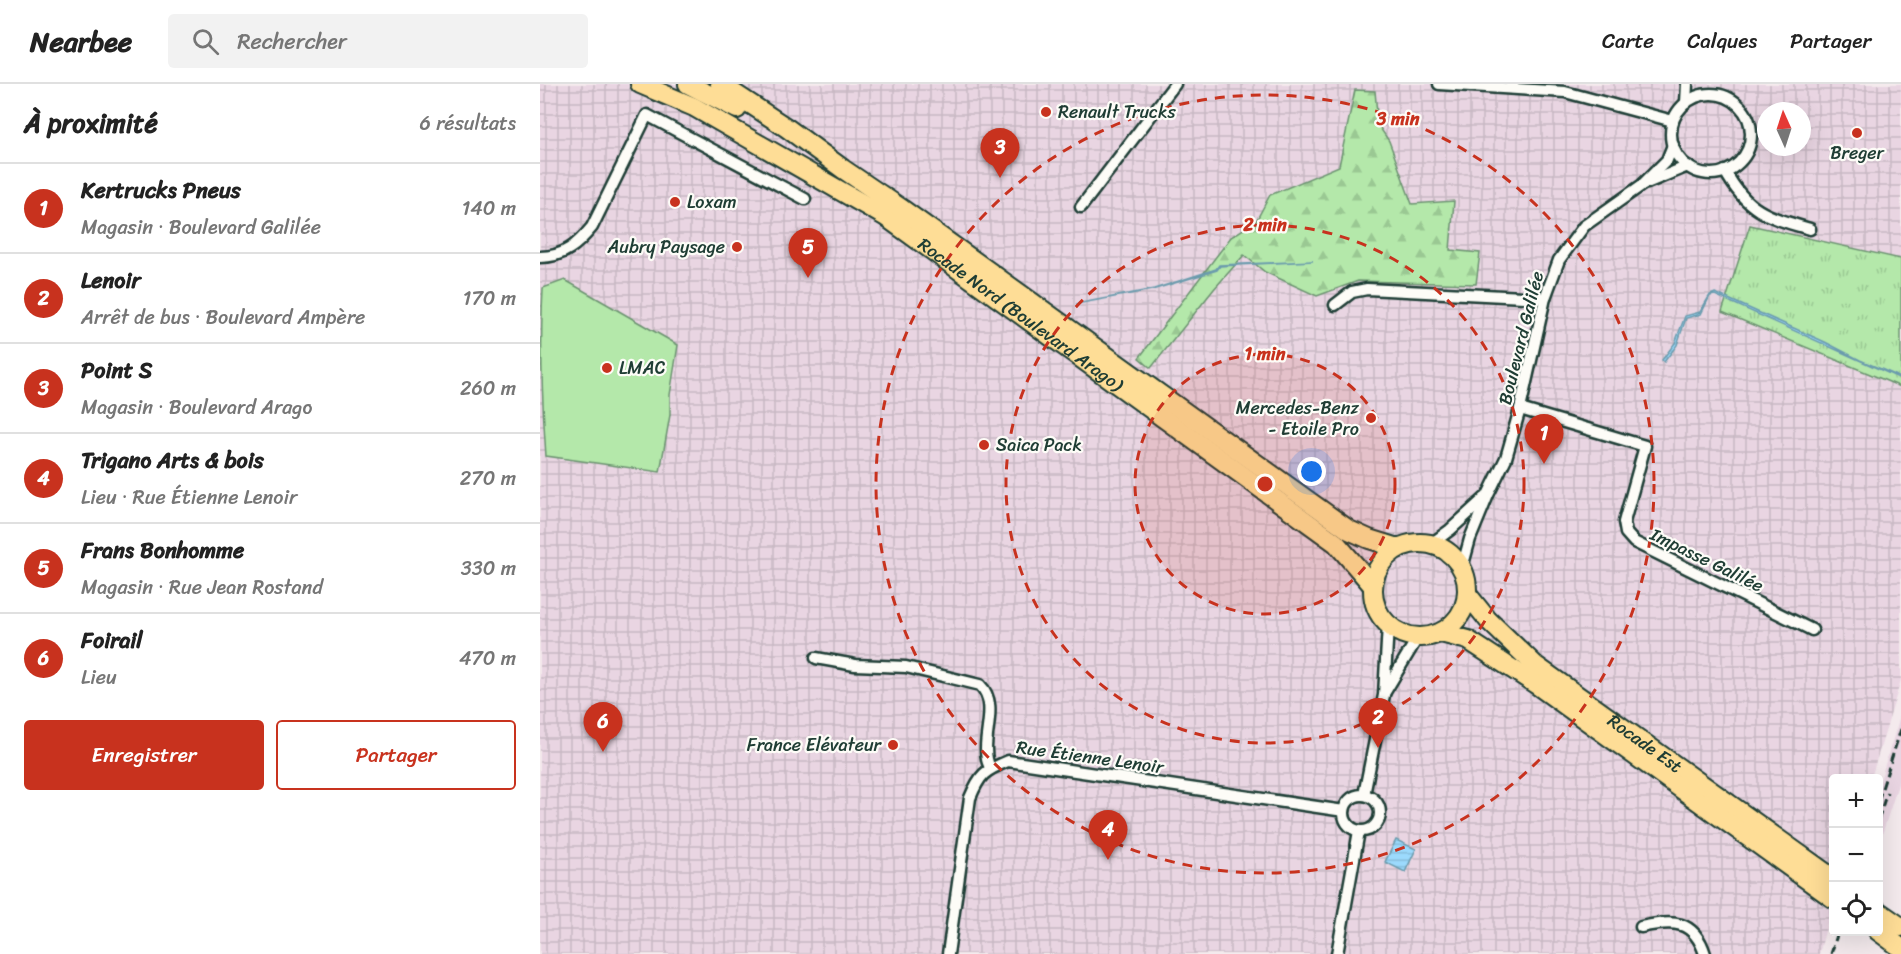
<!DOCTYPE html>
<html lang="fr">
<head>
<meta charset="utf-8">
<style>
	:root { --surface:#fff; --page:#f2f2f2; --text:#222; --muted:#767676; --line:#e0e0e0; --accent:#c8321e }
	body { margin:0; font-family:Sriracha,sans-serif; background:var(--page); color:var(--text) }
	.controls { position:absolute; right:18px; bottom:18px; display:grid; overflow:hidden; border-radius:6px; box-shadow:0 6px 24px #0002 }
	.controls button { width:54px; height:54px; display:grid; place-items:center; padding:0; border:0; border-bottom:2px solid var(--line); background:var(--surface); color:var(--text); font:30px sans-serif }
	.compass { position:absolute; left:1217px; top:18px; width:54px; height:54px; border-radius:50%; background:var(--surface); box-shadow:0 6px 24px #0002; rotate:357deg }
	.you { position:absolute; left:772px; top:388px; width:21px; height:21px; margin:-15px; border:4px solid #fff; border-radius:50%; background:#1a73e8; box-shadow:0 0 0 9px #1a73e833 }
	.badge { display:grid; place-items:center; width:39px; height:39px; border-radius:50%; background:var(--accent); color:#fff; font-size:20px; font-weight:700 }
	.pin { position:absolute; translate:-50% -50px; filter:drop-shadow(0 2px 3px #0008) }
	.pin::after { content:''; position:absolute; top:32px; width:21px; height:18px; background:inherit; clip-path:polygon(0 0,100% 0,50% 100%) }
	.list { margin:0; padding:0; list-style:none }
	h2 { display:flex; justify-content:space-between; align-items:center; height:78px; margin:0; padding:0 24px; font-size:26px }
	h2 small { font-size:20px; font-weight:400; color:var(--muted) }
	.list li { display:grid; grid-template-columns:39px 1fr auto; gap:18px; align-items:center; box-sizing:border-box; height:90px; padding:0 24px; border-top:2px solid var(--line) }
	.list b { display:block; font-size:22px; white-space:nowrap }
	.list p { margin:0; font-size:20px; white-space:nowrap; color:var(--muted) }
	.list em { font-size:20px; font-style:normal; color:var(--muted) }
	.actions { display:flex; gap:12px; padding:18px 24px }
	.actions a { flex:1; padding:14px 0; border:2px solid var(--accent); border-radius:6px; text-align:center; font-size:21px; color:var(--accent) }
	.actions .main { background:var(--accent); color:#fff }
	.icon { flex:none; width:33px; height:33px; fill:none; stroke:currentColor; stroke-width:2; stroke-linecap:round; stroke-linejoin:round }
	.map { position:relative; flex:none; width:1361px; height:870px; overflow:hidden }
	header { display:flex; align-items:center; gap:36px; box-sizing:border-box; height:84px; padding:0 30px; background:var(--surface); border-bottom:2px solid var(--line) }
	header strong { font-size:28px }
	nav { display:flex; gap:33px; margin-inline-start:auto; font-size:21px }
	.search { width:420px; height:54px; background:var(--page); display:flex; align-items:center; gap:15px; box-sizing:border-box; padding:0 21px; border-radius:6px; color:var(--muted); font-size:22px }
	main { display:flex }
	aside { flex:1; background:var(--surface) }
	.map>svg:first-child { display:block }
</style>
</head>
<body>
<header>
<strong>Nearbee</strong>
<div class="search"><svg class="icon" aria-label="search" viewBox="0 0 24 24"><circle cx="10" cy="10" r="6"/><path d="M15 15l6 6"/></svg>Rechercher</div>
<nav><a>Carte</a><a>Calques</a><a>Partager</a></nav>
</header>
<main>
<aside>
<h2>À proximité<small>6 résultats</small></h2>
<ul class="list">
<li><span class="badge">1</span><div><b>Kertrucks Pneus</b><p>Magasin · Boulevard Galilée</p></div><em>140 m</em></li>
<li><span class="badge">2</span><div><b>Lenoir</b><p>Arrêt de bus · Boulevard Ampère</p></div><em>170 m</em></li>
<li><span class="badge">3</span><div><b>Point S</b><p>Magasin · Boulevard Arago</p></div><em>260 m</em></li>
<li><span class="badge">4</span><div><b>Trigano Arts &amp; bois</b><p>Lieu · Rue Étienne Lenoir</p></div><em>270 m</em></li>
<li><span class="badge">5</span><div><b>Frans Bonhomme</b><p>Magasin · Rue Jean Rostand</p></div><em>330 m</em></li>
<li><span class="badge">6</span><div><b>Foirail</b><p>Lieu</p></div><em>470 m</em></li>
</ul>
<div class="actions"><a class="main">Enregistrer</a><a>Partager</a></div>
</aside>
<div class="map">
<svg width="1361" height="870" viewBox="0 0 1361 870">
	<defs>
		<pattern id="industrial-grid" width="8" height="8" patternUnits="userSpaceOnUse" patternTransform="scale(1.5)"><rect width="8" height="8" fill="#e9d5e2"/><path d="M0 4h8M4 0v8" fill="none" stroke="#c7b8c2"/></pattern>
		<pattern id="grass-tufts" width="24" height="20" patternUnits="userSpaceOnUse" patternTransform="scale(1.5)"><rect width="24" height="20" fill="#b4e8aa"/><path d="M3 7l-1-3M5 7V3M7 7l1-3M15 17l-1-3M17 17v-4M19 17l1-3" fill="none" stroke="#9ac893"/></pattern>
		<pattern id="forest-firs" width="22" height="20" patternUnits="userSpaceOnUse" patternTransform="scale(1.5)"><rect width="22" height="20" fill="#b4e8aa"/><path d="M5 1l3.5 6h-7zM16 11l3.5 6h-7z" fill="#9ac893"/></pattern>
		<pattern id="water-rules" width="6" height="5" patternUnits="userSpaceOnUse" patternTransform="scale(1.5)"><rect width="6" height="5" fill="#9cdafd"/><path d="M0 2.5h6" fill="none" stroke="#86bcd9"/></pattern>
	</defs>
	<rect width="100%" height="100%" fill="#f4eaed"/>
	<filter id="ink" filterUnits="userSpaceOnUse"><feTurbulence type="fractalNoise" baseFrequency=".0167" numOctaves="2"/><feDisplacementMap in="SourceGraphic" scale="12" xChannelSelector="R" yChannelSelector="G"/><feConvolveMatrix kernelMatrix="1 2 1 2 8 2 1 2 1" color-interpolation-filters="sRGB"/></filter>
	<g filter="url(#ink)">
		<path fill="#e9d5e2" d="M1361,629v62l-22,69v-60z"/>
		<path fill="url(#industrial-grid)" fill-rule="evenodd" d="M0,0h1361v175l-151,-34 -28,87 179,75v293l-30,98h-37l-1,124 -14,52h-1279zM1226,27h36v36h-36z"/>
		<path fill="url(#grass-tufts)" stroke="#6a926f" stroke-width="1.5" d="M1210,141l151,34v128l-179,-75z"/>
		<path fill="url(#forest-firs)" stroke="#6a926f" stroke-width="1.5" d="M815,6l20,1 3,34 11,16 23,63 42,-3 -4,49 30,3 -4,31 -118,-3 -41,15 -52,-24 -21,-17 -30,34 -63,79 -12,-10 92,-121 25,-16 14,-26 69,-29z"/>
		<path fill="#b4e8aa" stroke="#6a926f" stroke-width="1.5" d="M25,196l113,65 -8,50v20l-10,57 -114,-16c-4,-56 -6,-113 -3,-168z"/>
		<g fill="url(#water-rules)" stroke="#6a9bad" stroke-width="1.5">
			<path d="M773,177l-93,5 -3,4 -65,20 -76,14 78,-15 62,-20 3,-4z"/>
			<path d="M1175,209l110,49 35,18 35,15 6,4 -186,-84 -5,1 -9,18 -15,4 -9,27 -13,17 -2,-2 13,-17 10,-27 15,-4 10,-17z"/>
			<path d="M856,756l20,9 -11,23 -20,-10z"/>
		</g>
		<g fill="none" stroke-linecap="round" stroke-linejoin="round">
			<defs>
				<g id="minor">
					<path d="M899,0l126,8 108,29"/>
					<circle cx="1171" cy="50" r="40"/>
					<path d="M1146,19l1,-19"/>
					<path d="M1185,87c22,41 43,46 85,58"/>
					<path d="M1107,99l41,-17"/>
					<path d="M541,123l94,-123"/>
					<path d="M0,173c24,0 38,-13 52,-30l55,-112 158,84"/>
					<path d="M795,221l17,-13 15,-3 178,9"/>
					<path d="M980,325l125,37 -21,76 2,11 8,9 178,88"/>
					<path d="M891,460l19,-14 35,-32"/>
					<path d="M922,484l8,-29 18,-44 18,-37 14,-49 25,-111 14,-38 25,-34 58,-41 25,-25 6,-15"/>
					<path d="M276,574l39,7 51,2 74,18c22,22 -3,57 10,83"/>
					<path d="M845,608l33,-55"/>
					<circle cx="822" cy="729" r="18"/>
					<path d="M824,711l20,-100 4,-70"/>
					<path d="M1101,843c31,-7 53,-8 64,27"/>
					<path d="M408,870l22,-156c10,-24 14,-27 38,-37l336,50"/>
					<path d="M797,870l22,-123"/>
				</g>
				<g id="primary">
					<path id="s1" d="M100,0l54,23 192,110 450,326 37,43"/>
					<path d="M148,0l49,25"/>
					<path d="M180,0l67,44 56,41 59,40 447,321 20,9 29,9"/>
					<circle cx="880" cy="506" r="47"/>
					<path id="s2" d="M928,511l20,25 47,45 299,214"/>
					<path d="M901,549l27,7 69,45 297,214"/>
					<path d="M1338,827l23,16"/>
					<path d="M1338,847l23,17"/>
				</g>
			</defs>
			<use href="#minor" stroke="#1f3d34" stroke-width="15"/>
			<use href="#primary" stroke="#1f3d34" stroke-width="22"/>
			<use href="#minor" stroke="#fdfcf7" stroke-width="10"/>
			<use href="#primary" stroke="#fedd96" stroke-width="18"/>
			<g stroke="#1f3d34" stroke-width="3" stroke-dasharray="9 4.5" stroke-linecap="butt">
				<path d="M1338,717l23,-72"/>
				<path d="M1338,736l9,-28"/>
				<path d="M1291,870l7,-22"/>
			</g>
		</g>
	</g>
	<circle cx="725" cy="400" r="130" fill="#c8321e" fill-opacity=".12"/>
	<g fill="none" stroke="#c8321e" stroke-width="3" stroke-dasharray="10 8">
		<circle cx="725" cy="400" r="130"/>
		<circle cx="725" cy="400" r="259"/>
		<circle cx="725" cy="400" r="389"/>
	</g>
	<g fill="#c8321e" stroke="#fdfcf7" stroke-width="2">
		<circle cx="506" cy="28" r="6"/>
		<circle cx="1317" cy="49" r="6"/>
		<circle cx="135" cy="118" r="6"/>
		<circle cx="197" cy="163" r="6"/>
		<circle cx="67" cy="284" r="6"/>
		<circle cx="831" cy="334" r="6"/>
		<circle cx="444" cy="361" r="6"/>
		<circle cx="353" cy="661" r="6"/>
	</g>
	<g text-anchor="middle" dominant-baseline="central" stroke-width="4.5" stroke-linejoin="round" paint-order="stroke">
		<g font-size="18" fill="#1f3d34" stroke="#fdfcf7" text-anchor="start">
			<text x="518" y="28">Renault Trucks</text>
			<text x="1317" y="69" text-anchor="middle">Breger</text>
			<text x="147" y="118">Loxam</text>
			<text x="185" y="163" text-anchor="end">Aubry Paysage</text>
			<text x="79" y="284">LMAC</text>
			<text x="819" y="324" text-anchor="end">Mercedes-Benz<tspan x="819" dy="21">- Etoile Pro</tspan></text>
			<text x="456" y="361">Saica Pack</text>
			<text x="341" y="661" text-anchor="end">France Elévateur</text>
		</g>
		<g font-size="18" fill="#1f3d34" stroke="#fdfcf7">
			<text stroke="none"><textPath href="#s1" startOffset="446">Rocade Nord (Boulevard Arago)</textPath></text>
			<text transform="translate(981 254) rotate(-76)">Boulevard Galilée</text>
			<text transform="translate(1167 476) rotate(26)">Impasse Galilée</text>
			<text stroke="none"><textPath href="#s2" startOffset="232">Rocade Est</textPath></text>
			<text transform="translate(550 673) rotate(8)">Rue Étienne Lenoir</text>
		</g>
	</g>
	<circle cx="725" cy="400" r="9" fill="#c8321e" stroke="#fdfcf7" stroke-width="3"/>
	<g font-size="18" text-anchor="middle" font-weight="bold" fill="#c8321e" stroke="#fdfcf7" stroke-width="4.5" stroke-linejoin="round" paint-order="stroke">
		<text x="858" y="41">3 min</text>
		<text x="725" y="147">2 min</text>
		<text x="725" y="276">1 min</text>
	</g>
</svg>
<div class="controls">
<button>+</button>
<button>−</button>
<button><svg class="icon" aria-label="locate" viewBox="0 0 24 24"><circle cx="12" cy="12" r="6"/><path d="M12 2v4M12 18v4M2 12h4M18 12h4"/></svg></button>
</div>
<svg class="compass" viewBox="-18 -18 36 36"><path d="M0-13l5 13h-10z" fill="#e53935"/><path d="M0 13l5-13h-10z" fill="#767676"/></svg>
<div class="you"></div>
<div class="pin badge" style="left:1004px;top:380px">1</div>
<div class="pin badge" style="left:838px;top:664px">2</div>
<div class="pin badge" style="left:460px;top:94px">3</div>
<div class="pin badge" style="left:568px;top:776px">4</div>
<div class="pin badge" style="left:268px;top:194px">5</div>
<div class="pin badge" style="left:63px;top:668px">6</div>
</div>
</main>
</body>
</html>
